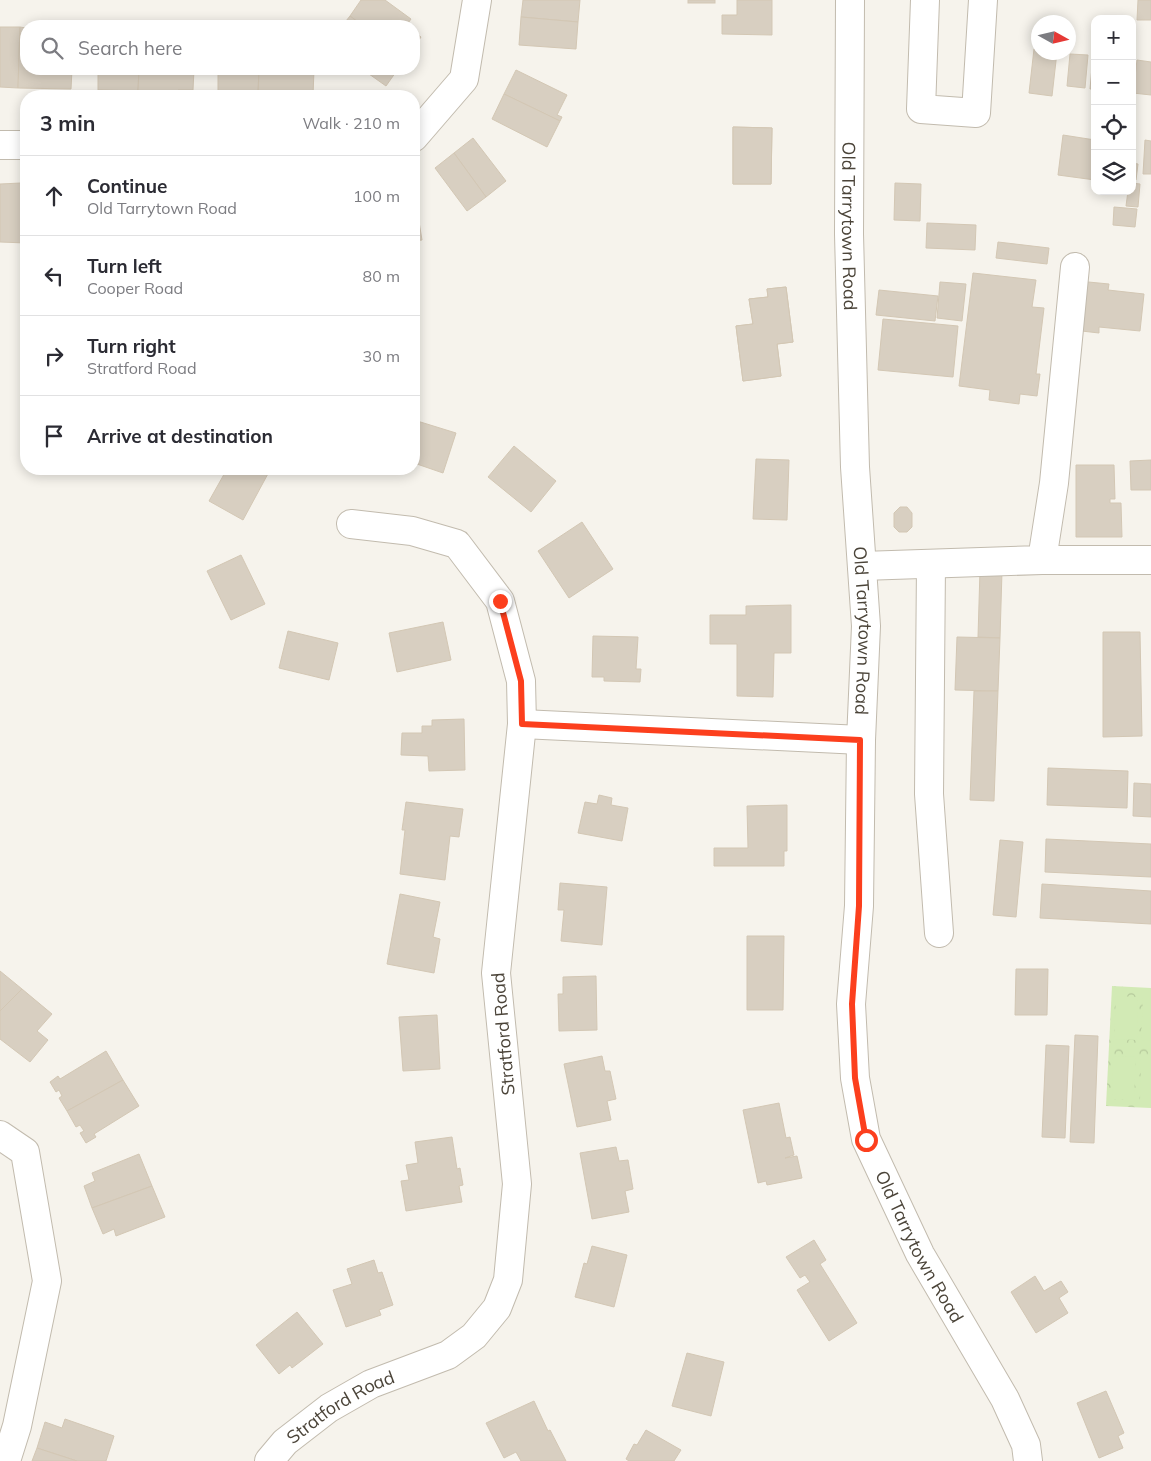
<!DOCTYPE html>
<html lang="en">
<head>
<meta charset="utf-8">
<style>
	:root { --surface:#fff; --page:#f2f2f3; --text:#2b2b33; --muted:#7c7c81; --line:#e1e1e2 }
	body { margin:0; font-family:Mulish,sans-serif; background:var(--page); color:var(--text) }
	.controls { position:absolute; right:15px; top:15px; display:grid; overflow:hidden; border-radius:10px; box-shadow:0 2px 12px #0003 }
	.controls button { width:45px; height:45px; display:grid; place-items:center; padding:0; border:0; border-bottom:1px solid var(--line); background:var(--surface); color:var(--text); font:25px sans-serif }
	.compass { position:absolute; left:1031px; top:15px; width:45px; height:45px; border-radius:50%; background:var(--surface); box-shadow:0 2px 12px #0003; rotate:98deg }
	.stop { position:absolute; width:15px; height:15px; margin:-11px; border:4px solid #fc3f1d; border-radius:50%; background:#fff }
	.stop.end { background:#fc3f1d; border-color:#fff; box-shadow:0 1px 5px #0008 }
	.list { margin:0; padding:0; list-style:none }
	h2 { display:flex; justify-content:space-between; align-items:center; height:65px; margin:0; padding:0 20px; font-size:21px }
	h2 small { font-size:16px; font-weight:400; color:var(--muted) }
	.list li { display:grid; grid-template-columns:32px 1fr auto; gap:15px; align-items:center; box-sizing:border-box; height:80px; padding:0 20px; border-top:1px solid var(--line) }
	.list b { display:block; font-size:19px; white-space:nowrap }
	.list p { margin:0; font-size:16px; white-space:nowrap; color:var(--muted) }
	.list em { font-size:16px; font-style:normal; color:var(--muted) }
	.icon { flex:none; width:28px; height:28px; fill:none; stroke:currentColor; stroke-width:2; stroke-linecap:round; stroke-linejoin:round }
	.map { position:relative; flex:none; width:1151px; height:1461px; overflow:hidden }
	.search { position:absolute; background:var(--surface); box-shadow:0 2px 12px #0003; left:20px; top:20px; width:400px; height:55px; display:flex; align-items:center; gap:12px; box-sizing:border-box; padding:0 18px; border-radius:20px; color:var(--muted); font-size:19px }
	.panel { position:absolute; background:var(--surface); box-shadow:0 2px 12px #0003; left:20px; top:90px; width:400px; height:385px; border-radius:20px }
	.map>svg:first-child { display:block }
</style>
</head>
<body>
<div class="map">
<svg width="1151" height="1461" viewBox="0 0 1151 1461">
	<defs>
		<pattern id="forest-crowns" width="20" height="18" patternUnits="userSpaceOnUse" patternTransform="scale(1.25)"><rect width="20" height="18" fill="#d2eab5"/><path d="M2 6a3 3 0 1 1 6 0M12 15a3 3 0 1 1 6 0" fill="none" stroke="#b6ca9c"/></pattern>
	</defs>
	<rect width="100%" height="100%" fill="#f6f3ec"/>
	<path fill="url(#forest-crowns)" d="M1112,986l39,2v120l-45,-2z"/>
	<g fill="#d2eab5">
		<path d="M1116,996l22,1 -1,43 -23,-1z"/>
		<path d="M1143,997h8v44l-10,-1z"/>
		<path d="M1113,1056l23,1 -2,42h-22z"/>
		<path d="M1141,1057h10v43h-11z"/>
	</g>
	<g fill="#d8cfc1" stroke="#d3c7b4">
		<path d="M361,0h24l26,19 -5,7h-43l-13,-10z"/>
		<path d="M523,0h57l-2,22 -57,-5z"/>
		<rect x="688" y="0" width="27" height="3"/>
		<path d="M737,0h35v35l-50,-1v-19h15z"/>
		<path d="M1138,0h13v20h-14z"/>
		<path d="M350,16l13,10h-21z"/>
		<path d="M521,17l57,5 -2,27 -57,-4z"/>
		<path d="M0,27h20l-2,61 -18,-1z"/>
		<path d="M20,27l6,1v41h46l-1,20 -53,-1z"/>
		<path d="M414,32l7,5 -7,10z"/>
		<path d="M1034,49h4v3h19l-5,44 -23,-3z"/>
		<path d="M1070,54l18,1 -3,33 -18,-2z"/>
		<path d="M1093,56h2v33h-5z"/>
		<path d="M1137,60l14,2v33l-18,-2z"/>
		<path d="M98,69h41l-1,22 -40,-1z"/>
		<path d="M139,69h55l-1,21h-15l-1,3 -39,-2z"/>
		<path d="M218,69h41l-1,26 -40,-2z"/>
		<path d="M259,69h55l-1,27 -55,-1z"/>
		<path d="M362,69h36l-12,17z"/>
		<path d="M516,70l51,25 -10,20 5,2 -2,4 -56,-27z"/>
		<path d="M504,94l56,27 -13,26 -55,-28z"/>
		<path d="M733,127l39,1 -1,56h-38z"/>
		<path d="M733,127l39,1 -1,56h-38z"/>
		<path d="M1063,135l32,5v40l-37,-5z"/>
		<path d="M473,138l33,43 -20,16 -32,-44z"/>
		<path d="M1145,140l6,1v33h-8z"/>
		<path d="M454,153l32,44 -19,14 -32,-43z"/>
		<path d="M1132,163l6,1 -2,16h-4z"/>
		<path d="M21,183h5v60z"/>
		<path d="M21,183l5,60 -26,-1v-58z"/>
		<path d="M895,183l26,1 -1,37 -26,-1z"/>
		<path d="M1132,183l8,1 -2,23 -12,-1 2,-15h4z"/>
		<path d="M414,191l8,49 -8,1z"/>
		<path d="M1114,207l23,2 -2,18 -22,-2z"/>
		<path d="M927,223l49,2 -1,25 -49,-2z"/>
		<path d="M998,242l51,6 -2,16 -51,-6z"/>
		<path d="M973,273l63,7 -4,27 12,1 -8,66h4l-3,22 -17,-2 -1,10 -30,-4 1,-10 -31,-4z"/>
		<path d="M1078,281l31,3 -1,6 36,4 -4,37 -41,-4v6l-26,-3z"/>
		<path d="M940,282l26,2 -4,37 -25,-3z"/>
		<path d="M786,287l7,55 -16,2 4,32 -38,5 -7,-55 17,-2 -4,-25 19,-2 -1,-8z"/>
		<path d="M786,287l7,55 -16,2 4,32 -38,5 -7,-55 17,-2 -4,-25 19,-2 -1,-8z"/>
		<path d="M879,290l59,6 -3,25 -59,-6z"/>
		<path d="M883,319l75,7 -5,51 -75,-7z"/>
		<path d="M414,420l42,13 -13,40 -29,-10z"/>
		<path d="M514,446l42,35 -25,31 -43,-35z"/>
		<path d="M756,459l33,1 -2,60 -34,-1z"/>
		<path d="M1151,460v30h-20l-1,-29z"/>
		<path d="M1076,465h38l1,34h-5v4h11l1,34h-46z"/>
		<path d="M227,469l43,1 -27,50 -34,-19z"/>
		<path d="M900,507h7l5,6v14l-5,5h-8l-5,-5v-14z"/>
		<path d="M582,522l31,47 -44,29 -31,-47z"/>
		<path d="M241,555l24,49 -34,16 -24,-49z"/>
		<path d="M980,570l22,1 -2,67 -22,-1z"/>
		<path d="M791,605v48h-17l-1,44 -36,-1v-52h-27v-29h36v-9z"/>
		<path d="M443,622l8,38 -54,12 -8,-39z"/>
		<path d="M288,631l50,12 -9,37 -50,-12z"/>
		<path d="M1103,632h37l2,104 -39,1z"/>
		<path d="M593,636l45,1 -2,32h5l-1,13 -36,-1v-4h-12z"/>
		<path d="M957,637l43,1 -2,53 -43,-1z"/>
		<path d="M974,691h24l-4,110 -24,-1z"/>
		<path d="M464,719l1,51 -36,1 -1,-15 -27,-1 1,-22h20v-7h10v-6z"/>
		<path d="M1048,768l80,3 -1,37 -80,-3z"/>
		<path d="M1134,783l17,1v33l-18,-1z"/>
		<path d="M599,795l13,3 -1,7 17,3 -6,33 -44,-8 7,-31 12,2z"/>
		<path d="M406,802l57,7 -4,28 -9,-1 -5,44 -45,-6 5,-44h-3z"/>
		<path d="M787,805v46h-3v15h-70v-18h34l-1,-42z"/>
		<path d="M1046,839l105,5v33l-106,-5z"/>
		<path d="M1000,840l23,2 -7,75 -23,-2z"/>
		<path d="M560,883l47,4 -5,58 -41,-4 3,-31h-6z"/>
		<path d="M1042,884l109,7v33l-111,-6z"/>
		<path d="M400,894l40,8 -7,35 7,2 -6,34 -47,-9z"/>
		<path d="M747,936h37l-1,74h-36z"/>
		<path d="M1016,969h32l-1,46h-32z"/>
		<path d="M0,971l22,18 -22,22z"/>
		<path d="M596,976l1,54 -38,1 -1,-37h5v-17z"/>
		<path d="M22,989l30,25 -15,17 11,9 -18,22 -30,-23v-28z"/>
		<path d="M437,1015l3,54 -37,2 -4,-54z"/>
		<path d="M1075,1035l23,1 -4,107 -24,-1z"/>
		<path d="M1046,1045l23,1 -4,92 -23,-1z"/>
		<path d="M106,1051l17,29 -56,31 -8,-13 3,-2 -3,-6 -3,2 -6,-10 8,-6 2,3z"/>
		<path d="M602,1056l3,15h5l6,28 -9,2 4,19 -34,7 -13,-63z"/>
		<path d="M123,1080l16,26 -45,28 2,3 -10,6 -6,-10 4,-2 -4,-6 -4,2 -9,-16z"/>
		<path d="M779,1103l7,35 4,-1 4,18 -9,3 12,-2 5,22 -35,7 -1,-4 -8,2 -15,-73z"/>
		<path d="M452,1137l5,32 3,-1 3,17 -4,1 3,16 -56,9 -5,-30 8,-1 -3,-15 12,-2 -3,-21z"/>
		<path d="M616,1147l3,14 9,-1 5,29 -8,2 4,21 -37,7 -12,-66z"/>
		<path d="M139,1154l13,32 -60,22 -8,-22 11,-5 -3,-8z"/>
		<path d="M152,1186l13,31 -49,19 -2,-7 -11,5 -11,-26z"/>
		<path d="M814,1240l12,20 -6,4 37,59 -28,18 -32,-51 13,-8 -5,-7 -5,3 -14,-21z"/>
		<path d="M592,1246l35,9 -13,52 -39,-10 9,-34 3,1z"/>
		<path d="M374,1260l4,13 4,-1 11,33 -14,5 2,5 -35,12 -13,-37 19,-6 -5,-15z"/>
		<path d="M1035,1276l9,15 17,-10 7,11 -9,6 9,15 -32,20 -25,-41z"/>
		<path d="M297,1312l26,32 -31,24 -2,-3 -11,9 -23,-29z"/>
		<path d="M687,1353l37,9 -13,54 -39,-10z"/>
		<path d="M1106,1391l18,42 -6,3 5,12 -24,10 -22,-55z"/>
		<path d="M534,1401l14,30 2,-1 16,31h-45l-5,-9 -12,6 -18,-35z"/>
		<path d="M65,1419l49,17 -8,25h-29l-40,-13 8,-26 17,6z"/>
		<path d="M646,1430l35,20 -7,11h-45l-3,-2 8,-15 3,1z"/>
		<path d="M37,1448l40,13h-45z"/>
	</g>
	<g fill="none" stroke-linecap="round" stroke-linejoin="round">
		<defs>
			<g id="minor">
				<path id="s1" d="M850,0l-1,234 6,233 11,159 -5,114 -2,166 -8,98 4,74 11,61 54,115 85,145 21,46 2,16"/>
				<path d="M925,0l-4,109 55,4 7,-113"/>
				<path d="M414,137l50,-58 13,-79"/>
				<path d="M0,145h26"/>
				<path d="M1042,560h109"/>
				<path d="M931,564l-2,230 10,139"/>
				<path d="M862,566l180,-6 12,-77 21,-216"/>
				<path d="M522,724l339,16"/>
				<path d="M0,1135l25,17 22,129 -30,145 -11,35"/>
				<path id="s2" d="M269,1461l16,-19 44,-34 42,-24 77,-29 26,-19 23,-28 11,-28 9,-96 -21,-211 26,-249 -1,-43 -21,-80 -43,-57 -45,-13 -61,-7"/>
			</g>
		</defs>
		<use href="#minor" stroke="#c2bbae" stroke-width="30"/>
		<use href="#minor" stroke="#fff" stroke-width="28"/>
	</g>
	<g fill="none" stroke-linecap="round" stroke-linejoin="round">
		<path stroke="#fc3f1d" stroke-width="6" d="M500,601l21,80 1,43 338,16 -1,166 -7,98 3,74 11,62"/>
	</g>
	<g text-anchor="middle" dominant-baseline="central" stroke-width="5" stroke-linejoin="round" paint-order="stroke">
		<g font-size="18" fill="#4b4439" stroke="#fff">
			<text stroke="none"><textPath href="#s1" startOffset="226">Old Tarrytown Road</textPath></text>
			<text stroke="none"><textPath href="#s1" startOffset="631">Old Tarrytown Road</textPath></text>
			<text transform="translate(503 1034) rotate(-95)">Stratford Road</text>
			<text stroke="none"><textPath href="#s1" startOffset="1261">Old Tarrytown Road</textPath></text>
			<text stroke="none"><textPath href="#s2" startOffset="91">Stratford Road</textPath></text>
		</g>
	</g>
</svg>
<div class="controls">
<button>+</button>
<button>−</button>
<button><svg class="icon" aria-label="locate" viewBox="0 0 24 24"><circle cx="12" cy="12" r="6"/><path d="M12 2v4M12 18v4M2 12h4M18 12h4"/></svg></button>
<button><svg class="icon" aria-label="layers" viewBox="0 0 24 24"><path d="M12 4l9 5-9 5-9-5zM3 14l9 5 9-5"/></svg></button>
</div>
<svg class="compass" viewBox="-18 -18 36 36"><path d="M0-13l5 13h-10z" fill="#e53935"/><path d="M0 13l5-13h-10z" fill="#7c7c81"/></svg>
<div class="stop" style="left:866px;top:1140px"></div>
<div class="stop end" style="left:500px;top:601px"></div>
<div class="search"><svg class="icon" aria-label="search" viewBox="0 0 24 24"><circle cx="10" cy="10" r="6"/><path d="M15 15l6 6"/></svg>Search here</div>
<section class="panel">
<h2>3 min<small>Walk · 210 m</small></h2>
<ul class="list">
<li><svg class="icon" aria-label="ahead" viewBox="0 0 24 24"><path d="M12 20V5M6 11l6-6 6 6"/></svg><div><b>Continue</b><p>Old Tarrytown Road</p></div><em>100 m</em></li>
<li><svg class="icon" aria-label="left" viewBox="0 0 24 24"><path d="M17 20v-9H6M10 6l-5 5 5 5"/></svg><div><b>Turn left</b><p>Cooper Road</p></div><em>80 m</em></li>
<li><svg class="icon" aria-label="right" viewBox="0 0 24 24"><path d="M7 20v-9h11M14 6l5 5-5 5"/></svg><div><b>Turn right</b><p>Stratford Road</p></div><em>30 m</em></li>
<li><svg class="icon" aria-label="arrive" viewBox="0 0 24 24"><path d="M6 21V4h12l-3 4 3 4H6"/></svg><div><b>Arrive at destination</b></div></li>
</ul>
</section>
</div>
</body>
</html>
